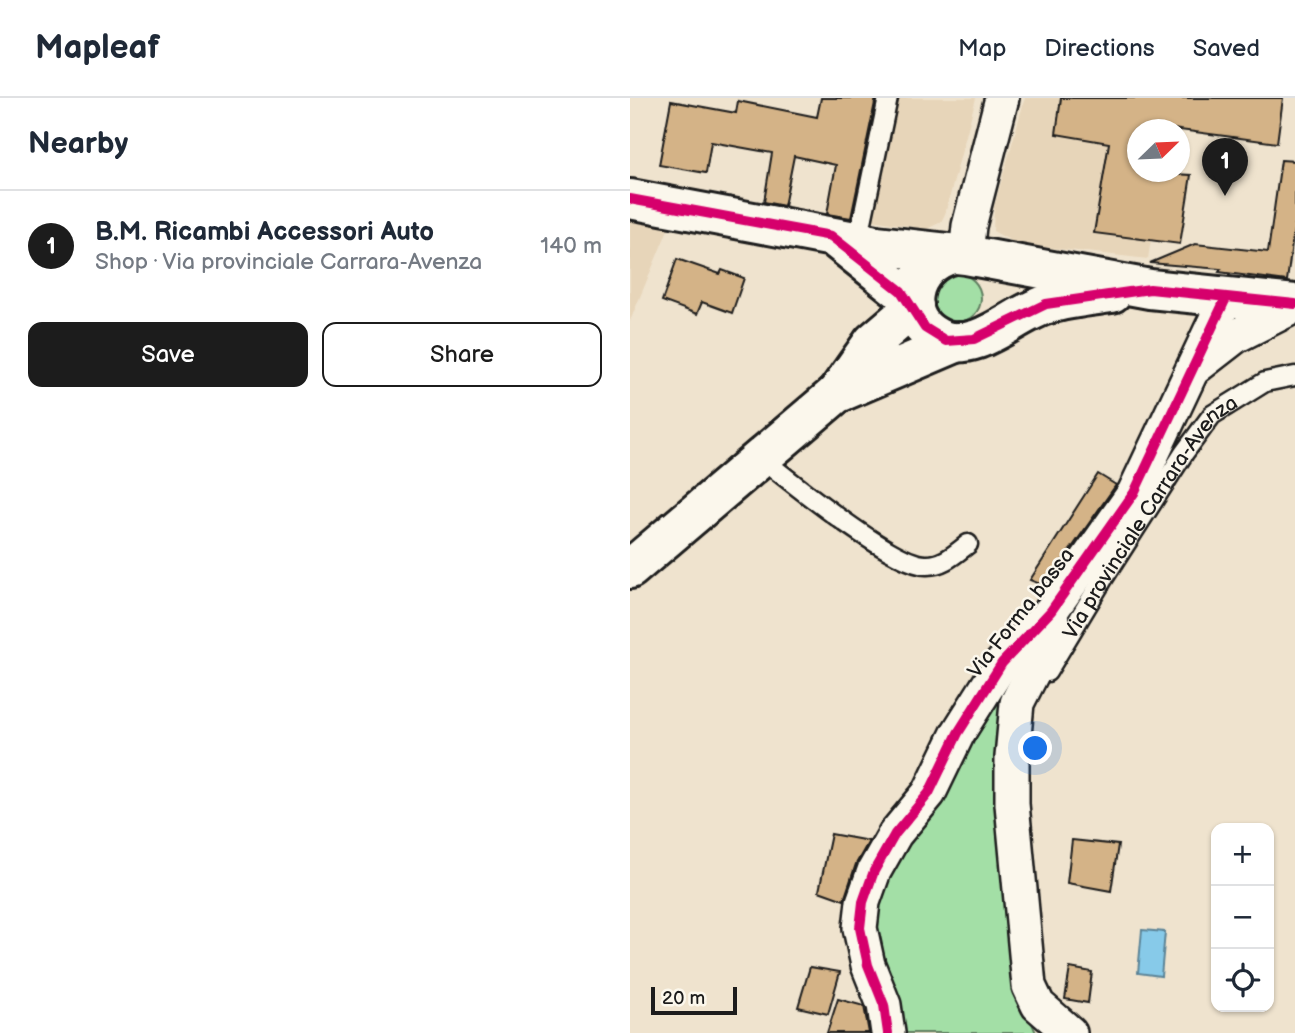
<!DOCTYPE html>
<html lang="en">
<head>
<meta charset="utf-8">
<style>
	:root { --surface:#fff; --page:#f2f2f3; --text:#1f2937; --muted:#747a83; --line:#e0e1e3; --accent:#1c1c1c }
	body { margin:0; font-family:"Balsamiq Sans",sans-serif; background:var(--page); color:var(--text) }
	.controls { position:absolute; right:21px; bottom:21px; display:grid; overflow:hidden; border-radius:14px; box-shadow:0 2px 5px #0004 }
	.controls button { width:63px; height:63px; display:grid; place-items:center; padding:0; border:0; border-bottom:2px solid var(--line); background:var(--surface); color:var(--text); font:35px sans-serif }
	.compass { position:absolute; left:497px; top:21px; width:63px; height:63px; border-radius:50%; background:var(--surface); box-shadow:0 2px 5px #0004; rotate:67deg }
	.scale { position:absolute; left:21px; bottom:18px; width:86px; box-sizing:border-box; padding-left:7px; border:4px solid #1c1c1c; border-top:0; font-size:19px; line-height:24px; white-space:nowrap; color:#1c1c1c; -webkit-text-stroke:5px #fbf7ec; paint-order:stroke }
	.you { position:absolute; left:406px; top:651px; width:24px; height:24px; margin:-18px; border:5px solid #fff; border-radius:50%; background:#1a73e8; box-shadow:0 0 0 10px #1a73e833 }
	.badge { display:grid; place-items:center; width:46px; height:46px; border-radius:50%; background:var(--accent); color:#fff; font-size:23px; font-weight:700 }
	.pin { position:absolute; translate:-50% -58px; filter:drop-shadow(0 2px 4px #0008) }
	.pin::after { content:''; position:absolute; top:37px; width:24px; height:21px; background:inherit; clip-path:polygon(0 0,100% 0,50% 100%) }
	.list { margin:0; padding:0; list-style:none }
	h2 { display:flex; justify-content:space-between; align-items:center; height:91px; margin:0; padding:0 28px; font-size:30px }
	h2 small { font-size:23px; font-weight:400; color:var(--muted) }
	.list li { display:grid; grid-template-columns:46px 1fr auto; gap:21px; align-items:center; box-sizing:border-box; height:112px; padding:0 28px; border-top:2px solid var(--line) }
	.list b { display:block; font-size:26px; white-space:nowrap }
	.list p { margin:0; font-size:23px; white-space:nowrap; color:var(--muted) }
	.list em { font-size:23px; font-style:normal; color:var(--muted) }
	.actions { display:flex; gap:14px; padding:21px 28px }
	.actions a { flex:1; padding:16px 0; border:2px solid var(--accent); border-radius:14px; text-align:center; font-size:24px; color:var(--accent) }
	.actions .main { background:var(--accent); color:#fff }
	.icon { flex:none; width:38px; height:38px; fill:none; stroke:currentColor; stroke-width:2; stroke-linecap:round; stroke-linejoin:round }
	.map { position:relative; flex:none; width:665px; height:935px; overflow:hidden }
	header { display:flex; align-items:center; gap:42px; box-sizing:border-box; height:98px; padding:0 35px; background:var(--surface); border-bottom:2px solid var(--line) }
	header strong { font-size:33px }
	nav { display:flex; gap:38px; margin-inline-start:auto; font-size:24px }
	main { display:flex }
	aside { flex:1; background:var(--surface) }
	.map>svg:first-child { display:block }
</style>
</head>
<body>
<header>
<strong>Mapleaf</strong>
<nav><a>Map</a><a>Directions</a><a>Saved</a></nav>
</header>
<main>
<aside>
<h2>Nearby<small></small></h2>
<ul class="list">
<li><span class="badge">1</span><div><b>B.M. Ricambi Accessori Auto</b><p>Shop · Via provinciale Carrara-Avenza</p></div><em>140 m</em></li>
</ul>
<div class="actions"><a class="main">Save</a><a>Share</a></div>
</aside>
<div class="map">
<svg width="665" height="935" viewBox="0 0 665 935">
	<rect width="100%" height="100%" fill="#efe3ce"/>
	<filter id="ink" filterUnits="userSpaceOnUse"><feTurbulence type="fractalNoise" baseFrequency=".0143" numOctaves="2"/><feDisplacementMap in="SourceGraphic" scale="14" xChannelSelector="R" yChannelSelector="G"/><feConvolveMatrix kernelMatrix="1 2 1 2 8 2 1 2 1" color-interpolation-filters="sRGB"/></filter>
	<g filter="url(#ink)">
		<g fill="#e7d5b9">
			<path d="M259,0h87l-31,116 -4,8 -14,7 -61,-10z"/>
			<path d="M395,0h148l-6,31 -29,1v42h23l-13,87 -131,-15 -24,-13 1,-24z"/>
			<path d="M0,114l42,8 -42,101z"/>
		</g>
		<g fill="#a3dfa6" stroke="#607e61" stroke-width="2">
			<circle cx="327" cy="200" r="24"/>
			<path d="M368,587l9,5 6,287 23,56h-135l-29,-110 18,-59z"/>
		</g>
		<path fill="#87cae9" stroke="#5c8497" stroke-width="2" d="M512,832l23,2 -4,44 -23,-3z"/>
		<g fill="#d4b387" stroke="#1c1c1c" stroke-width="2">
			<path d="M191,0h55l-25,120 -24,-4 9,-49 -42,-9 -10,50 -20,-4 8,-49 -61,-11 -5,31 -47,-8 12,-64 65,12 2,-12 79,16z"/>
			<path d="M431,0h222l-6,45 -112,-15 -27,2v42l53,3 -11,69 -86,-11 15,-90 -53,-9z"/>
			<path d="M651,62l14,1v61l-8,59 -68,-9 2,-3 -71,-6 45,-19 73,8z"/>
			<path d="M47,161l43,15 2,-4 22,8 -12,35 -30,-11 -5,12 -35,-13z"/>
			<path d="M468,376l18,11 -71,101 -15,-6z"/>
			<path d="M201,736l38,7 -13,23 -12,36 -25,-9z"/>
			<path d="M442,742l46,5 -7,46 -44,-8z"/>
			<path d="M180,869l30,5 -12,42 -30,-7z"/>
			<path d="M440,870l22,4 -4,31 -23,-4z"/>
			<path d="M208,901l26,7 5,27h-42z"/>
		</g>
		<g fill="none" stroke-linecap="round" stroke-linejoin="round">
			<defs>
				<g id="service">
					<path d="M228,143l30,-143"/>
					<path d="M130,359c30,24 133,108 166,108 17,1 30,-12 42,-21"/>
					<path id="s1" d="M417,574l56,-93 81,-126 28,-38 53,-33 30,-6"/>
				</g>
				<g id="minor">
					<path d="M336,157l3,-29 33,-128"/>
					<path d="M566,269l40,-31 59,-30"/>
					<path d="M422,523l1,11 -36,71 -5,54v47l17,182 9,19 32,28"/>
					<path d="M258,935l-4,-28 -16,-40 -8,-37 3,-26 11,-31 21,-37 34,-41 29,-60 44,-70 49,-52 83,-118 92,-195"/>
				</g>
				<g id="secondary">
					<path d="M0,101l246,46 90,10 184,34 145,15"/>
					<path d="M206,141l65,52 13,16"/>
					<path d="M323,156c-44,10 -57,68 -10,86 36,13 72,-27 105,-36 21,-6 43,-8 64,-11"/>
					<path d="M207,295l36,-51 41,-35"/>
					<path d="M0,471l206,-175 122,-52"/>
				</g>
			</defs>
			<use href="#service" stroke="#1c1c1c" stroke-width="23"/>
			<use href="#minor" stroke="#1c1c1c" stroke-width="38"/>
			<use href="#secondary" stroke="#1c1c1c" stroke-width="44"/>
			<use href="#service" stroke="#fbf7ec" stroke-width="18"/>
			<use href="#minor" stroke="#fbf7ec" stroke-width="33"/>
			<use href="#secondary" stroke="#fbf7ec" stroke-width="38"/>
			<defs>
				<g id="cycleway">
					<path d="M0,101l201,37 70,55 24,37 21,13 28,-2 72,-35 104,-15 145,15"/>
					<path d="M258,935l-4,-28 -16,-40 -8,-37 3,-26 11,-31 21,-37 34,-41 29,-60 44,-70 49,-52 83,-118 92,-195"/>
				</g>
			</defs>
			<use href="#cycleway" stroke="#fbf7ec" stroke-width="15"/>
			<use href="#cycleway" stroke="#d6006c" stroke-width="10"/>
		</g>
	</g>
	<g text-anchor="middle" dominant-baseline="central" stroke-width="5" stroke-linejoin="round" paint-order="stroke">
		<g font-size="21" fill="#1c1c1c" stroke="#fbf7ec">
			<text stroke="none"><textPath href="#s1" startOffset="187">Via provinciale Carrara-Avenza</textPath></text>
			<text transform="translate(391 515) rotate(-52)">Via Forma bassa</text>
		</g>
	</g>
</svg>
<div class="controls">
<button>+</button>
<button>−</button>
<button><svg class="icon" aria-label="locate" viewBox="0 0 24 24"><circle cx="12" cy="12" r="6"/><path d="M12 2v4M12 18v4M2 12h4M18 12h4"/></svg></button>
</div>
<svg class="compass" viewBox="-18 -18 36 36"><path d="M0-13l5 13h-10z" fill="#e53935"/><path d="M0 13l5-13h-10z" fill="#747a83"/></svg>
<div class="scale">20 m</div>
<div class="you"></div>
<div class="pin badge" style="left:595px;top:98px">1</div>
</div>
</main>
</body>
</html>
